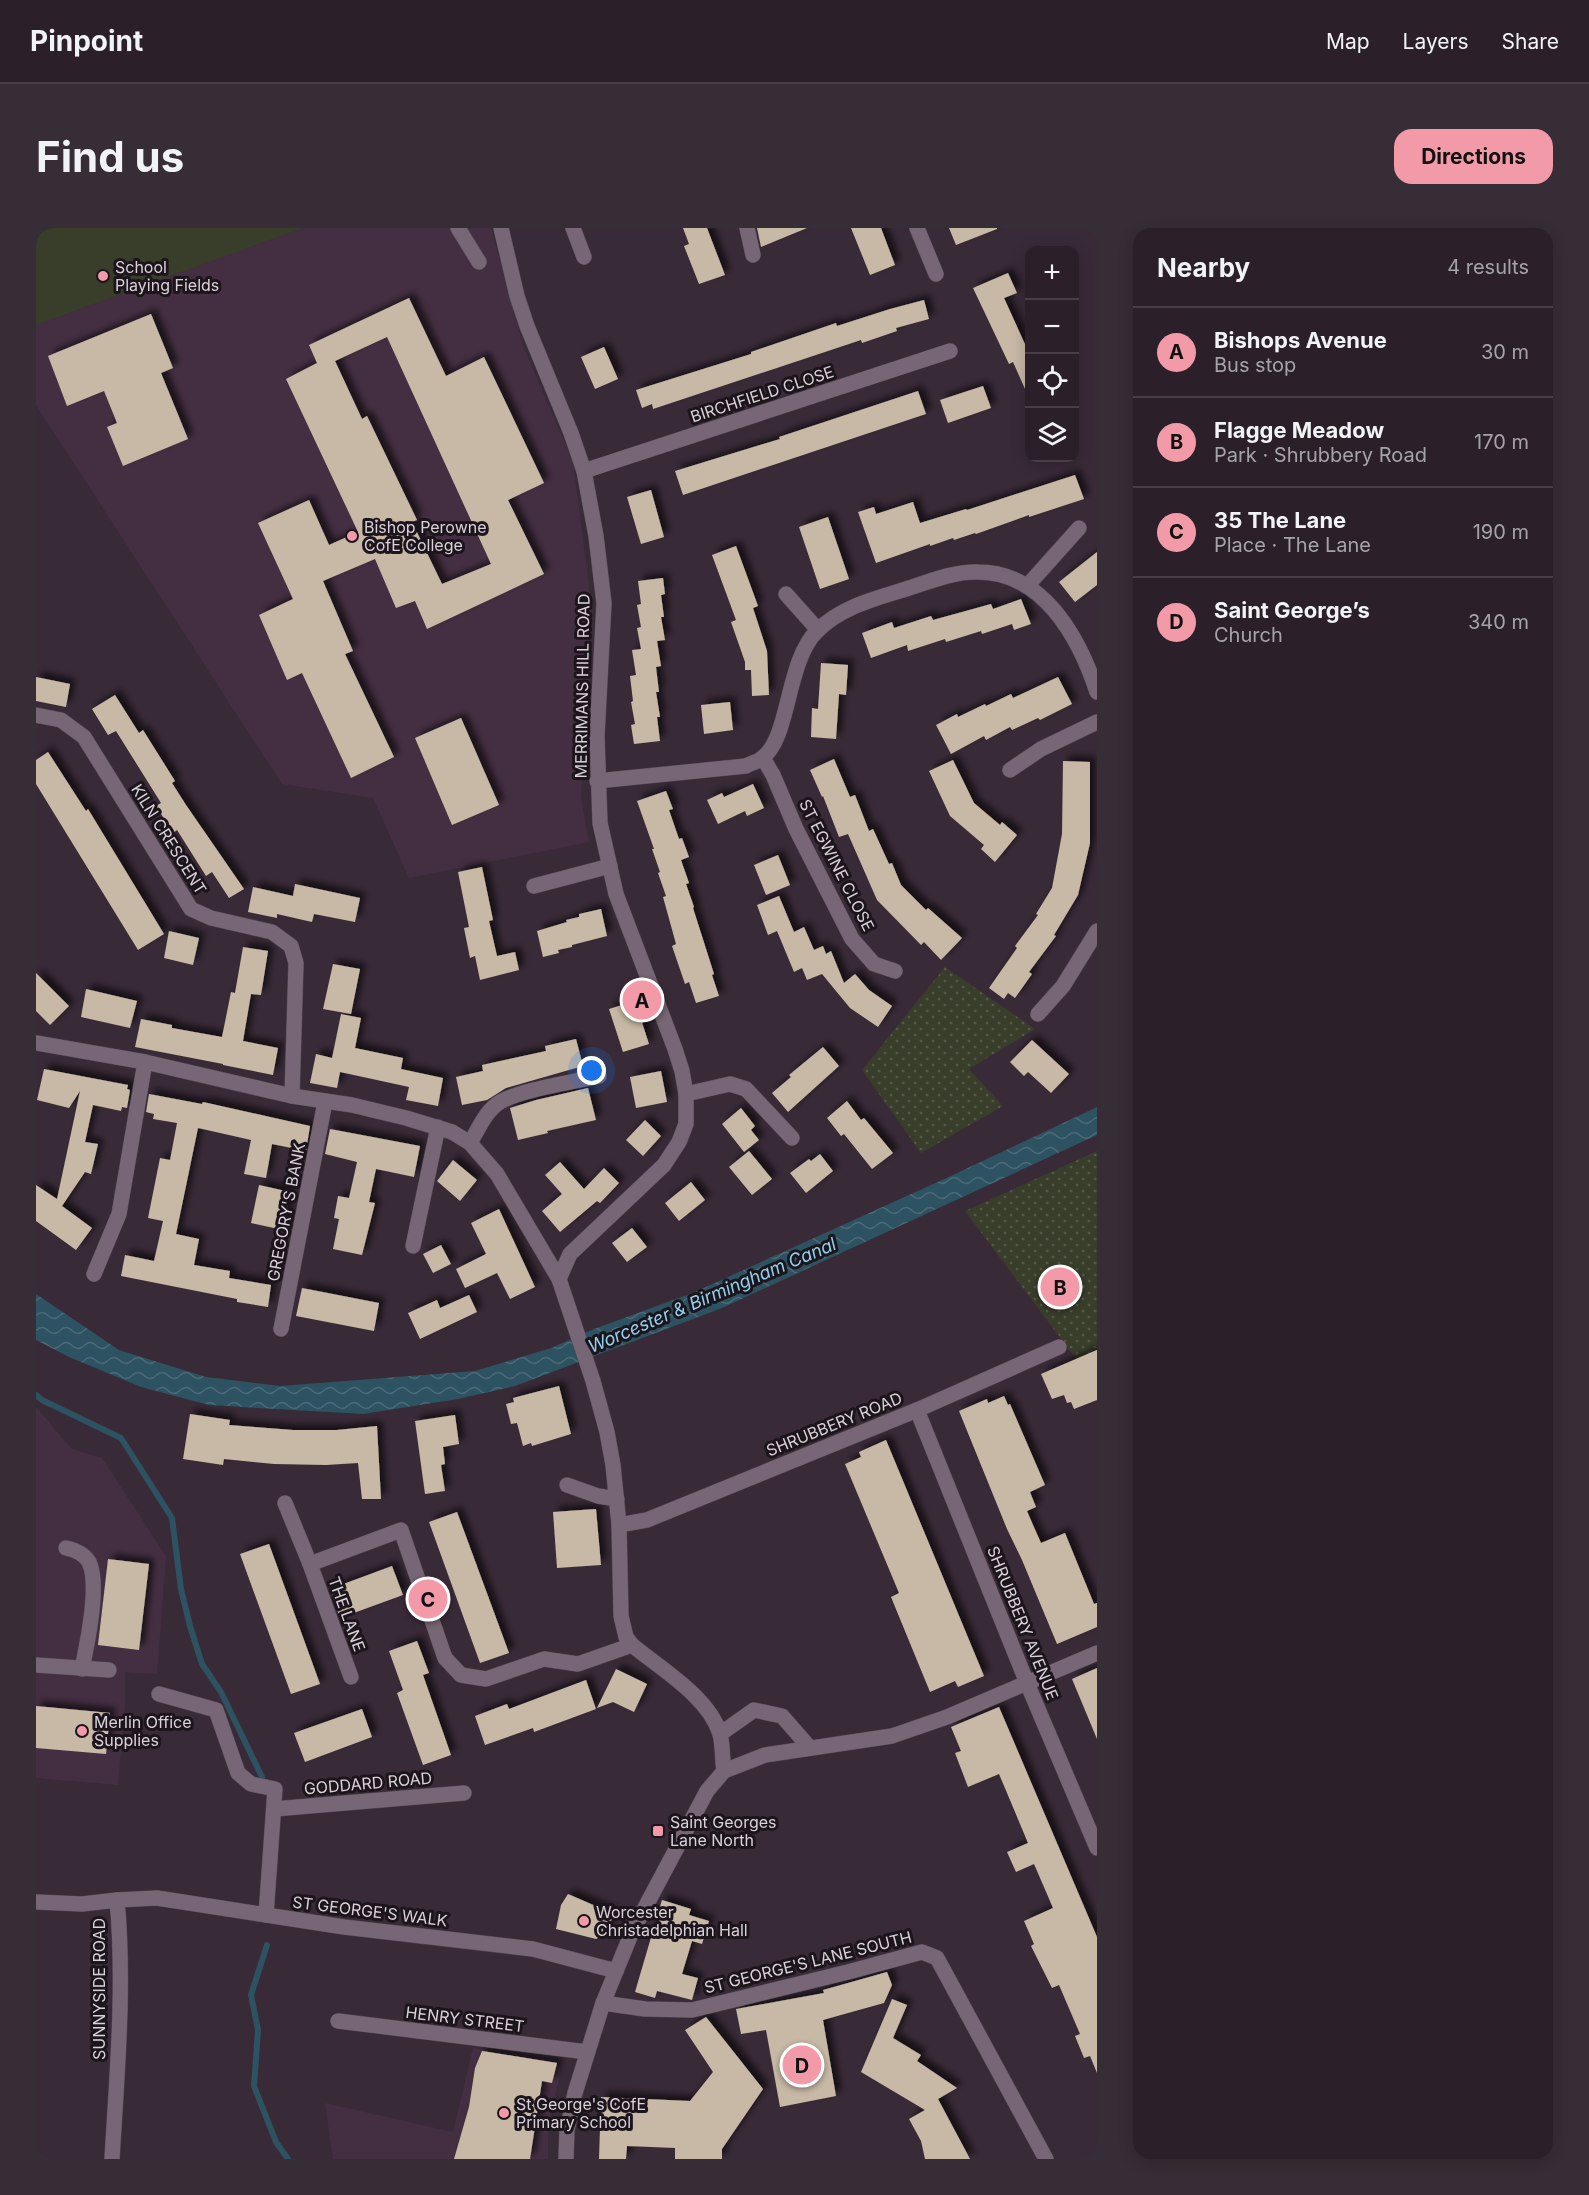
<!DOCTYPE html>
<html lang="en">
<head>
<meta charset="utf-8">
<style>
	:root { --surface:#2b202a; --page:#372d36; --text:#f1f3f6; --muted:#a6a3a8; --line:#473e47; --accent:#f39aa9 }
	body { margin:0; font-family:Inter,sans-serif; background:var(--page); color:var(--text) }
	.controls { position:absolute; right:18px; top:18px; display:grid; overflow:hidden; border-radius:12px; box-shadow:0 3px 15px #0003 }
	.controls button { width:54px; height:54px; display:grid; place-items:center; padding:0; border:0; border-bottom:2px solid var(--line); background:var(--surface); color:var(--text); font:30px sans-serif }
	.you { position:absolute; left:556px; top:843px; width:21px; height:21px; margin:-15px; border:4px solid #fff; border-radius:50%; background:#1a73e8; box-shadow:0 0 0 9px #1a73e833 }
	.badge { display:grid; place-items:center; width:39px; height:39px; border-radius:50%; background:var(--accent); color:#111; font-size:20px; font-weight:700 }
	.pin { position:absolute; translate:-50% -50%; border:3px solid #fff; box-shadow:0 2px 6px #0006 }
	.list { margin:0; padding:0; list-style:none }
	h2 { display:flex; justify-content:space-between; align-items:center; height:78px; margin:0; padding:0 24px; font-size:26px }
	h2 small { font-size:20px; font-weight:400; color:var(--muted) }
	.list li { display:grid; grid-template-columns:39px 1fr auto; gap:18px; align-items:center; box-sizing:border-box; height:90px; padding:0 24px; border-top:2px solid var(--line) }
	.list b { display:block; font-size:22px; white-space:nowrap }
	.list p { margin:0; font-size:20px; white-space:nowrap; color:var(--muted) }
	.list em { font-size:20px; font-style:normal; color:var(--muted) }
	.icon { flex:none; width:33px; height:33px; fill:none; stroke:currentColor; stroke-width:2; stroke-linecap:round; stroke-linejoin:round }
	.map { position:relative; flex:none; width:1061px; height:1931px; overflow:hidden; border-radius:18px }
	header { display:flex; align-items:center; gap:36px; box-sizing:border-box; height:84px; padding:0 30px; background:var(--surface); border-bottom:2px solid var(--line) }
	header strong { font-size:28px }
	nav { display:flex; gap:33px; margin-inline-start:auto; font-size:21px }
	.intro { display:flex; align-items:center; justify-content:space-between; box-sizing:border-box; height:144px; padding:0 36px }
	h1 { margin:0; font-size:42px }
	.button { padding:15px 27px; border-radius:18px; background:var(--accent); color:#111; font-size:21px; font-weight:700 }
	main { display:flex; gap:36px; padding:0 36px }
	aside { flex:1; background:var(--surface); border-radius:18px; box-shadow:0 3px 15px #0003 }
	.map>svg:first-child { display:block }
</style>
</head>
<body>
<header>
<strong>Pinpoint</strong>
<nav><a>Map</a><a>Layers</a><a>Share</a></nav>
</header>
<div class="intro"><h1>Find us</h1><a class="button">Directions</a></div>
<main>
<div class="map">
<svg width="1061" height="1931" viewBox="0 0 1061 1931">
	<defs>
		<pattern id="park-dots" width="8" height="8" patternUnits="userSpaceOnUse" patternTransform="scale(1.5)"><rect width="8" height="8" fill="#393e2b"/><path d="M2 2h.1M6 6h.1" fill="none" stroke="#555949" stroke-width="1.8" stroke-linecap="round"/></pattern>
		<pattern id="water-waves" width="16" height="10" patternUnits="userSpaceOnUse" patternTransform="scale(1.5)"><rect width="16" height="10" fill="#2d5261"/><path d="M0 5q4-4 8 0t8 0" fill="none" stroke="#4b6a77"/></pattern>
		<filter id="shadow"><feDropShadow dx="5.5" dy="-5.5" stdDeviation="3" flood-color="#0009"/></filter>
	</defs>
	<rect width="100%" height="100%" fill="#392a38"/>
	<g fill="#442f42">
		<path d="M267,0h188l33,120 49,114 19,148 -11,187 8,45 -180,36 -36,-80 -91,-14 -246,-379v-80z"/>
		<path d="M0,1179l36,42 30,9 64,98 -9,118 -32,-2v31l-7,82 -82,-7z"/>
		<path d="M437,1820l83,12 5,12 -13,51v36h-215l-8,-56 128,29z"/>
	</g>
	<g fill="url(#park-dots)">
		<path d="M909,739l90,62 -66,40 34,37 -82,47 -59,-83z"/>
		<path d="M1061,923v232l-17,-19 -115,-153z"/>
	</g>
	<path fill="#393e2b" d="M0,0h267l-267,97z"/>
	<path fill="url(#water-waves)" d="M1061,879v28l-375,173 -207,78 -57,13 -95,15 -154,-9 -68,-18 -72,-30 -33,-17v-46l83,56 87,27 74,9 195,-15 76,-23 43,-19 101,-37 258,-117z"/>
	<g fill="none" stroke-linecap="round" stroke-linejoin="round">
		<g stroke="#2d5261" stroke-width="6">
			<path d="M0,1167l6,5 79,38 51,80 9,71 9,37 12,38 19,28 41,85"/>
			<path d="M231,1717l-16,50 7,35 -4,56 22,56 12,17"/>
		</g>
	</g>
	<g fill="#c7b9a5" fill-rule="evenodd" filter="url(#shadow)">
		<path d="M647,0h24l18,47 -26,9 -15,-38 5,-2z"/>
		<path d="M721,0h50l-46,19z"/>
		<path d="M815,0h30l14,37 -25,10z"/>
		<path d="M913,0h48v1l-41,16z"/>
		<path d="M972,45l9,20 -13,5 25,55v45l-16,-36 -4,2 -36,-76z"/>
		<path d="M373,70l37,78 38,-19 60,126 -36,17 36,74 -117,55 -12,-28 -19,7 -21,-49 -52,22 30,70 -8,3 49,103 -43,21 -49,-105 -15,7 -28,-65 34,-16 -35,-76 51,-23 20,45 29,-13 -72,-153 31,-16 -8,-18zM351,109l104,227 -49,20 -30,-62 5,-2 -50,-104 -5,3 -27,-58z"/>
		<path d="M888,72l5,19 -33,9 1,3 -35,12 -1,-3 -208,69 -1,-5 -10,4 -6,-18 115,-36v-2l85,-29 1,3 53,-17z"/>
		<path d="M115,86l22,54 -12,5 27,66 -65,27 -16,-39 10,-4 -13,-32 -37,15 -19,-50z"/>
		<path d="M568,119l14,32 -23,10 -14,-32z"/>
		<path d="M947,158l8,22 -43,15 -8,-23z"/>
		<path d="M882,163l8,23 -243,81 -8,-24 105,-32 -1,-2z"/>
		<path d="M1039,247l9,24 -55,18v-2l-53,19 -1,-1 -21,7 -1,-2 -23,8v-2l-54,19 -18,-51 16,-5 2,7 37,-12 7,21 46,-14 1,1z"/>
		<path d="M615,262l13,47 -23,7 -14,-47z"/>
		<path d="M792,289l21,62 -29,10 -21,-62z"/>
		<path d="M700,318l22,60 -5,2 14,43 2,44 -17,1 -1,-26h-6v-8l-14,-40 5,-2 -24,-65z"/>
		<path d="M1061,324v33l-22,17 -16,-20z"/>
		<path d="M627,350l2,16 -4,1 3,22h-3l4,23 -8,1 4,25 -5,1 3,25h-3l4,25h-3l3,24 -26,3 -3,-19 4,-1 -4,-22 2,-1 -3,-25 6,-1 -4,-25 9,-1 -4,-21 4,-1 -4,-22 4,-1 -3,-23z"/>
		<path d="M985,371l10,25 -17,6 -2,-6 -30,10 -1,-3 -35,11 -1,-3 -37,12 -1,-6 -36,13 -9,-25 30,-11 2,6 37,-12 2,4 58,-16 2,5z"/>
		<path d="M785,435l27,2 -2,30 -7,-1 -3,45 -25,-2 1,-29 6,1z"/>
		<path d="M0,449l34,7 -4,23 -30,-6z"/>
		<path d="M1022,449l14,27 -32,16 -2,-2 -26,12 -2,-3 -24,13 -2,-4 -33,18 -15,-29 21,-11 1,3 27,-13 1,2 25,-12 2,4z"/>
		<path d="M79,467l24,38 4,-3 32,51 -3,2 14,22 58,84 -15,9 -17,-26 -6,4 -29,-46 -4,3 -17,-27 5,-3 -45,-72 -8,4 -16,-26z"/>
		<path d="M694,474l3,28 -29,4 -3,-29z"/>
		<path d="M425,490l38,87 -47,20 -37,-87z"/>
		<path d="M12,524l38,59 2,-2 76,125 -26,16 -102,-166v-24z"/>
		<path d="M798,531l16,38 5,-2 14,36 4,-2 16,35 3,-1 9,22 25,25 2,-2 34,30 -21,22 -17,-18 -3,3 -44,-45 -29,-66 -9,3 -16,-41 -1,1 -12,-27z"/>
		<path d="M917,532l21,43 26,22 2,-3 15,13 -22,27 -14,-13 3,-4 -34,-29 -21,-45z"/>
		<path d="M1027,533l27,1v81l-12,52 -24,40 2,1 -27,36 3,2 -17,24 -7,-5 -4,6 -15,-11 28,-40 -2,-2 23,-31 -2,-1 16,-26 10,-54z"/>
		<path d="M717,556l11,24 -17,8 -2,-5 -27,13 -11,-24 15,-7 2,4z"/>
		<path d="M630,563l7,18 -4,1 10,29 3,-1 7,19 -8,3 8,23 -3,1 8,23 -1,1 21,66 -2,1 7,21 -23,7 -7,-21 -4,2 -13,-38 4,-2 -13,-47 3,-1 -8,-23 2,-1 -8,-23h2l-17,-48z"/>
		<path d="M742,627l12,30 -24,10 -12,-30z"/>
		<path d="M446,639l11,53 -4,1 8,35 18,-4 4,18 -39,10 -5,-24 -5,2 -6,-30 5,-1 -11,-55z"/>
		<path d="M259,656l65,14 -5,24 -41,-8 -2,8 -35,-8v4l-29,-6 5,-25 40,9z"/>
		<path d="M743,668l15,36 10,-5 10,23 9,-4 3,8 5,-3 13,32 11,-9 14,16 23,16 -14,21 -28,-19 -28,-34 -15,6 -5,-12 -8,4 -17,-41 -9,4 -11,-30z"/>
		<path d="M565,681l6,27 -35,9v2l-14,3 1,3 -16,4 -6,-26 30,-9 -1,-2 13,-3v-3z"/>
		<path d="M133,703l30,7 -6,27 -29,-7z"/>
		<path d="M207,719l25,4 -7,44 -10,-1 -8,47 35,7 -5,27 -50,-10v-1l-88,-17 6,-28 31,6v3l50,9 9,-45 4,1z"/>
		<path d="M297,736l27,5 -9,45 -28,-5z"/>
		<path d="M0,745l33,33 -19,19 -14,-14z"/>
		<path d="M50,761l51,12 -7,27 -49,-11z"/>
		<path d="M599,773l14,43 -26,8 -14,-43z"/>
		<path d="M305,786l20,4 -6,30 48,10 -2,11 42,9 -5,28 -32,-6 3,-13 -69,-15 -3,16 -27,-5 6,-29 16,4z"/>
		<path d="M540,811l7,27 -77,22 -19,12 -25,5 -6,-28 27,-6 -1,-6 64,-14 -1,-5z"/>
		<path d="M996,812l37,34 -18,19 -23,-21 -4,4 -14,-14z"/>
		<path d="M787,819l16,19 -51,46 -16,-19 19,-16 -2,-2z"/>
		<path d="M8,841l84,16 -1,4 3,1 -3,18 -5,-1 -1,4 -28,-6 -8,37 13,2 -7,30 -6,-2 -23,34 30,22 -16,22 -40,-29v-36l21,14 23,-108 -11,17 -32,-8z"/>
		<path d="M625,843l6,31 -31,6 -6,-31z"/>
		<path d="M552,860l8,32 -49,11 1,2 -30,7 -8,-32 26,-8z"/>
		<path d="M113,866l53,10 1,-2 107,24 -4,25 -34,-7 -6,34 -22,-4 7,-34 -53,-12 -22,106 23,5 -5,26 36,6 -1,7 42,7 -3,22 -31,-5v-3l-116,-23 4,-21 29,6 9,-40 -15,-3 12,-60 10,2 7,-37 -24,-4 1,-5 -8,-2z"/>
		<path d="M811,873l14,19 3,-2 29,35 -21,16 -28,-35 -3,2 -14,-18z"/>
		<path d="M705,880l14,18 -4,4 8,10 -15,12 -22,-28z"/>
		<path d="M609,892l16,16 -18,20 -17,-16z"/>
		<path d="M294,901l90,17 -6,31 -38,-8 -7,33 6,1 -13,52 -29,-6 6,-30 -5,-1 4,-22 11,2 8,-36 -32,-8z"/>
		<path d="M713,923l23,28 -20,16 -23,-28z"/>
		<path d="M784,926l13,17 -27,22 -16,-20 19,-14 2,2z"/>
		<path d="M417,932l24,20 -17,21 -23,-20z"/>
		<path d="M524,934l24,27 20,-21 15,15 -19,20 -3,-2 -37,31 -18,-21 20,-17 -17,-19z"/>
		<path d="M655,954l14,18 -26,21 -14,-18z"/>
		<path d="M223,957l31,7 -7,38 -32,-7z"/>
		<path d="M463,981l36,78 -25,12 -13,-26 -32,15 -9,-19 30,-15 -15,-31z"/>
		<path d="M596,1000l15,19 -20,15 -15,-19z"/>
		<path d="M405,1017l10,19 -18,9 -10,-19z"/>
		<path d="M266,1060l77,15 -5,28 -78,-15z"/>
		<path d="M433,1067l8,17 -57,27 -12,-26 29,-13 3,8z"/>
		<path d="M1061,1122v50l-23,9 -3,-7 -4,1 -3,-8 -12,4 -11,-25z"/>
		<path d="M523,1158l12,48 -39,12 -1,-3 -8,3 -6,-23 -6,1 -5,-20 8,-2 -1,-4z"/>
		<path d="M968,1168l4,9 2,-1 35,81 -15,7 6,15 -9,4 6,14 8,18 24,-10 29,71 3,-1v24l-40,17 -35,-84 -15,-31 -48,-118 28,-12 1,4z"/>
		<path d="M154,1186l40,6 -1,5 64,5h44l40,-4 4,73h-19l-4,-36 -32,2 -52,-1 -50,-5 -1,6 -40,-6z"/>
		<path d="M419,1187l4,29 -16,3 2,17 -4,1 4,26 -20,3 -10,-73z"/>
		<path d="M850,1212l98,236 -26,11 -3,-6 -25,11 -39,-95 8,-4 -54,-129 16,-7 -2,-5z"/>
		<path d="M560,1281l5,56 -44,3 -4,-56z"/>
		<path d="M421,1284l52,141 -29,10 -51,-141z"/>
		<path d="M233,1316l51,140 -29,10 -51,-140z"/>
		<path d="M72,1331l41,5 -10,86 -41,-5z"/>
		<path d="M356,1338l11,29 -63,23 -10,-29z"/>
		<path d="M381,1413l12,32 -6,2 28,80 -28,10 -26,-72 6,-3 -14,-39z"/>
		<path d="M1061,1440v71l-25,-60z"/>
		<path d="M580,1441l31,15 -13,28 -21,-10 -16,6z"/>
		<path d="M550,1452l10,29 -62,23 -1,-4 -48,17 -10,-29 32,-12 2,5z"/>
		<path d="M0,1478l74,7 -4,41 -70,-6z"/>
		<path d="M963,1479l98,230v136l-7,-17 -6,2 -9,-22 5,-2 -21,-49 -7,3 -21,-42 3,-2 -10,-23 29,-13 -19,-44 -18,8 -9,-20 21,-9 -29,-69 -31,13 -13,-34 6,-2 -10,-24z"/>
		<path d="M326,1481l10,28 -67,25 -11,-29z"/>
		<path d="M532,1666l46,20 -9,20 -9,5 -40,-10 5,-24z"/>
		<path d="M626,1672l29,9 -2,6 20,6 -7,23 -10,-3 -10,33 16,4 -6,22 -35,-9 -2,7 -20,-6z"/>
		<path d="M851,1744l5,13 -8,18 -61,17 13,76 -56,11 -14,-77 -25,4 -5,-25 88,-16 -1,-3z"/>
		<path d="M856,1771l15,6 -14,33 28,17 -4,6 40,27 -19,11 32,60h-45l-4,-18 -12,-22 16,-9 -64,-38z"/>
		<path d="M670,1789l57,72 -41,60v10h-47v-11l-48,-2 -1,13h-27l2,-62 89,4 23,-29 -28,-42z"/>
		<path d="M446,1823l75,12 -5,20 -10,-2 -12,78h-76l15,-52 6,-39z"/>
	</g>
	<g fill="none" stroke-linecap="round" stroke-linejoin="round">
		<defs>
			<g id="minor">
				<path d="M422,0l21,34"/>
				<path d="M465,0l16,68 10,30 44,107 13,38 12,65 8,67 -7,133 3,87 16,71 59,155 7,22 4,23v30l-7,18 -15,23 -94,89 -11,25"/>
				<path d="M537,0l11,29"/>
				<path d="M711,0l6,27"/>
				<path d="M881,0l19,46"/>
				<path d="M548,243l366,-120"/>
				<path d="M992,357l51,-57"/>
				<path d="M750,366l32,36"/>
				<path d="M0,487l25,5 23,17 107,172 20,9 61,14 19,14 5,17 -4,133"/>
				<path d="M727,530l10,17 23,54 56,110 22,25 21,7"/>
				<path d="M974,542l31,-21 56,-27"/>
				<path d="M561,553l149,-15c5,-3 12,-4 16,-8 28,-19 24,-97 55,-127 23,-23 56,-32 86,-41 23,-7 50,-19 75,-18 65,0 101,65 119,120"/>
				<path d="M498,658l76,-20"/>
				<path d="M1002,786l25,-28 34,-55"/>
				<path d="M0,815l109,19 147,34 60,9 54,13 46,14 18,11 27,31 62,105 34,102 14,51 6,33 6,60 2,91 5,21 6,8c29,24 77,52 88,89 3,11 2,25 4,37l-17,20 -75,141 -29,71 -28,90 -8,37 -1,29"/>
				<path d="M650,866l44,-10 16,5 46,49"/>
				<path d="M434,915c8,-13 16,-33 30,-41 20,-12 73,-20 99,-26"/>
				<path d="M377,1018l25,-119"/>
				<path d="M58,1046l25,-60 26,-152"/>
				<path d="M245,1101l44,-227"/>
				<path d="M881,1182l110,273 70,165"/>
				<path d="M531,1257l31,11 19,3"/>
				<path d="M249,1275l25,61"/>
				<path d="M583,1297l28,-5 270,-110 142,-63"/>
				<path d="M30,1320c9,2 18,5 23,14 11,23 -2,82 -7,107"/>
				<path d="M0,1437l73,5"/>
				<path d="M315,1449l-41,-113 91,-34 44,128 16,17 25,4 58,-20 34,5 54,-19"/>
				<path d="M123,1466l57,16 22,63 13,11 24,5 -9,126"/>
				<path d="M684,1506l34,-24 28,6 28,32"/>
				<path d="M688,1543l41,-16 127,-19 55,-19 150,-64"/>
				<path d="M238,1581l190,-16"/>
				<path d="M81,1672l40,-2 187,29 189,22 83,22"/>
				<path d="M0,1674l46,2 35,-4c8,85 0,173 -5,259"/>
				<path d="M567,1775l42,6 47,1 156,-38 74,-20 15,6 109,201"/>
				<path d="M302,1793l249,31"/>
			</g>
		</defs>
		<use href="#minor" stroke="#544853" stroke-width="16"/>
		<use href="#minor" stroke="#776675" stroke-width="15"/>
	</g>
	<g fill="#f39aa9" stroke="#1c151c" stroke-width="2">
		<circle cx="67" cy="48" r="6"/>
		<circle cx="316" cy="308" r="6"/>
		<circle cx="46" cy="1503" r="6"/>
		<rect x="616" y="1597" width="12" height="12" rx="3"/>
		<circle cx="548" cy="1693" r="6"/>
		<circle cx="468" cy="1885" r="6"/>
	</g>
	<g text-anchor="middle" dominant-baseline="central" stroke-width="6" stroke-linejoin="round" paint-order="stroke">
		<g font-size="16" fill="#dbd1da" stroke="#1c151c" text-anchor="start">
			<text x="79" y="39">School<tspan x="79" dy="18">Playing Fields</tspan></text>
			<text x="328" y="299">Bishop Perowne<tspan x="328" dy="18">CofE College</tspan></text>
			<text x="58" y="1494">Merlin Office<tspan x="58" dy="18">Supplies</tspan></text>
			<text x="634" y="1594">Saint Georges<tspan x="634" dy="18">Lane North</tspan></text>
			<text x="560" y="1684">Worcester<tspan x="560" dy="18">Christadelphian Hall</tspan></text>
			<text x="480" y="1876">St George's CofE<tspan x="480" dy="18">Primary School</tspan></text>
		</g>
		<g font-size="16" fill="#dbd1da" stroke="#1c151c">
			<text transform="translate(726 166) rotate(-18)">BIRCHFIELD CLOSE</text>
			<text transform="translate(546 458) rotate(-89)">MERRIMANS HILL ROAD</text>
			<text transform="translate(133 611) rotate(58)">KILN CRESCENT</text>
			<text transform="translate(801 637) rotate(63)">ST EGWINE CLOSE</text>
			<text transform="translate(250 984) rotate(-79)">GREGORY'S BANK</text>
			<text transform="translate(798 1196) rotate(-22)">SHRUBBERY ROAD</text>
			<text transform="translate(311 1386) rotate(70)">THE LANE</text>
			<text transform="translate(987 1395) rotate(68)">SHRUBBERY AVENUE</text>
			<text transform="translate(332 1555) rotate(-5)">GODDARD ROAD</text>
			<text transform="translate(334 1683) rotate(7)">ST GEORGE'S WALK</text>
			<text transform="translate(772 1734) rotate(-14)">ST GEORGE'S LANE SOUTH</text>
			<text transform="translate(63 1761) rotate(-90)">SUNNYSIDE ROAD</text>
			<text transform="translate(429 1791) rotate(7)">HENRY STREET</text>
		</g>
		<g font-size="18" font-style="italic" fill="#8ed2ef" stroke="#1c151c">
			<text transform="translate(676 1067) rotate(-23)">Worcester &amp; Birmingham Canal</text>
		</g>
	</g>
</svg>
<div class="controls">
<button>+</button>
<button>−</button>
<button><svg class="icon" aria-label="locate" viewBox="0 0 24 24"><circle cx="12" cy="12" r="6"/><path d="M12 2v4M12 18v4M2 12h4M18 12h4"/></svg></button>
<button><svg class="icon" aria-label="layers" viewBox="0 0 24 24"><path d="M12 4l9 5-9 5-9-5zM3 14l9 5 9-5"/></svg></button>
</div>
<div class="you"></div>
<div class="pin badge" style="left:606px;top:772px">A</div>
<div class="pin badge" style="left:1024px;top:1059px">B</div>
<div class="pin badge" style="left:392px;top:1371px">C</div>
<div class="pin badge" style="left:766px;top:1837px">D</div>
</div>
<aside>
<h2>Nearby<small>4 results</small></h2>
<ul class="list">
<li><span class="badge">A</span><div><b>Bishops Avenue</b><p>Bus stop</p></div><em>30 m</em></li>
<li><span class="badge">B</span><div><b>Flagge Meadow</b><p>Park · Shrubbery Road</p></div><em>170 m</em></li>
<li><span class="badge">C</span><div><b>35 The Lane</b><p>Place · The Lane</p></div><em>190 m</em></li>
<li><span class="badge">D</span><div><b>Saint George’s</b><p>Church</p></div><em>340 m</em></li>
</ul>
</aside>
</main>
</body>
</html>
